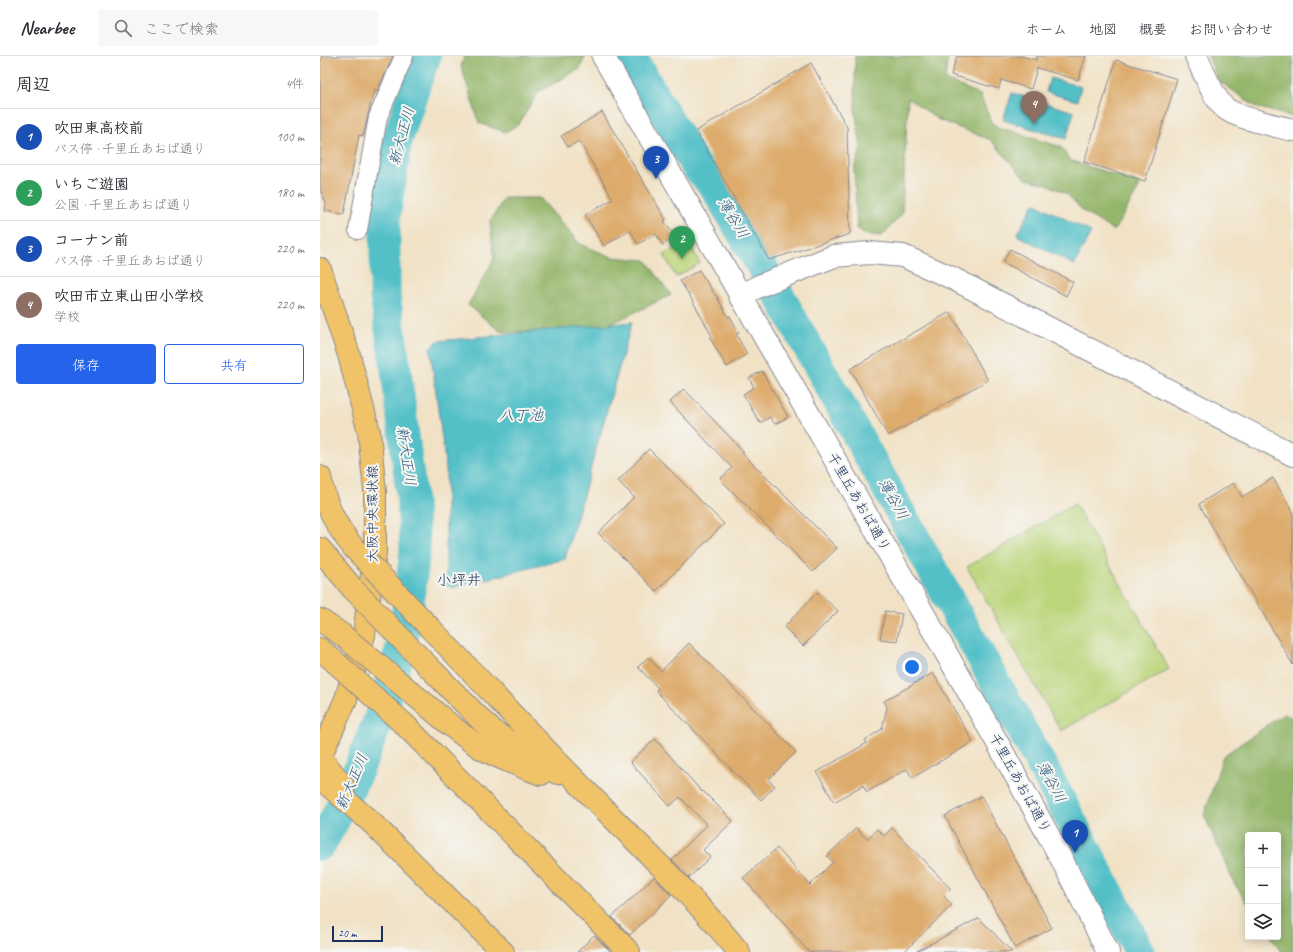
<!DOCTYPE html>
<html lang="ja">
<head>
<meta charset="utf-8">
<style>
	:root { --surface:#fff; --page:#f7f7f7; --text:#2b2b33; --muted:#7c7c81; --line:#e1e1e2; --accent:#2563eb }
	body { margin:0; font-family:Caveat,"Klee One",sans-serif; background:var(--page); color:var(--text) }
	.controls { position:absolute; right:12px; bottom:12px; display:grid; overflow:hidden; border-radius:4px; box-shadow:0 2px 10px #0003 }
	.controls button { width:36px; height:36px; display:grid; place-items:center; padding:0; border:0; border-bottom:1px solid var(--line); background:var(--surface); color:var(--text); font:20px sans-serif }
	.scale { position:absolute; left:12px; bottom:10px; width:51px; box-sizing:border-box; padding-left:4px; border:2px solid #1b2f5e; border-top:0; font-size:11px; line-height:14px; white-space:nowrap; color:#1b2f5e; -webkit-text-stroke:3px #f6f6f2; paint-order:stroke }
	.you { position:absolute; left:592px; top:611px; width:14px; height:14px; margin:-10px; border:3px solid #fff; border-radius:50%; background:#1a73e8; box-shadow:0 0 0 6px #1a73e833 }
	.badge { display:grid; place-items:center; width:26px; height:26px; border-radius:50%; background:var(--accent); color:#fff; font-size:13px; font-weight:700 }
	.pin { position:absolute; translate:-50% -33px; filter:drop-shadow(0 1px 2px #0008) }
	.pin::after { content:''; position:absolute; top:21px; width:14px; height:12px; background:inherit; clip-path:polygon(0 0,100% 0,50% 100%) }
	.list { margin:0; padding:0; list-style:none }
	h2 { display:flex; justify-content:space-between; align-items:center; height:52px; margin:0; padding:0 16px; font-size:17px }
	h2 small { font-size:13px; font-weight:400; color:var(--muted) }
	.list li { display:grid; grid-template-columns:26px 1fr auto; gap:12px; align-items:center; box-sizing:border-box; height:56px; padding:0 16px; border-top:1px solid var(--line) }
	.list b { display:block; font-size:15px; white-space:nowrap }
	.list p { margin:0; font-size:13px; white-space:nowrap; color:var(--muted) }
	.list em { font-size:13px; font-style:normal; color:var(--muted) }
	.actions { display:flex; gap:8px; padding:12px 16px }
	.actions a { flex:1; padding:9px 0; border:1px solid var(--accent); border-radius:4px; text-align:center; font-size:14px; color:var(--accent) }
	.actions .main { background:var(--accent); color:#fff }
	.icon { flex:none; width:22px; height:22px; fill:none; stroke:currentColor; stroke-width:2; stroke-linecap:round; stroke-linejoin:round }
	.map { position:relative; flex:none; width:973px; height:896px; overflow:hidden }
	header { display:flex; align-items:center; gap:24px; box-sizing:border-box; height:56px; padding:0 20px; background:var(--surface); border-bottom:1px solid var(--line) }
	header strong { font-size:19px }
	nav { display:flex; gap:22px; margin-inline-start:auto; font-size:14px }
	.search { width:280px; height:36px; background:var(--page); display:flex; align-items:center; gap:10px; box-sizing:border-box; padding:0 14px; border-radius:4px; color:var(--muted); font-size:15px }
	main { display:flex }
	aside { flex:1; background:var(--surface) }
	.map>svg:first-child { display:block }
</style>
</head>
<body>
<header>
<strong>Nearbee</strong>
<div class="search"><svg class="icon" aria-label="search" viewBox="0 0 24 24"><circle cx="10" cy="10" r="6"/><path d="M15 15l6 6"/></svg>ここで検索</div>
<nav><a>ホーム</a><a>地図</a><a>概要</a><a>お問い合わせ</a></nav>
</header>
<main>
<aside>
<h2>周辺<small>4件</small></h2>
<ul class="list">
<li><span class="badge" style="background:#1a4fb4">1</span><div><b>吹田東高校前</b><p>バス停 · 千里丘あおば通り</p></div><em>100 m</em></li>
<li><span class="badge" style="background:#2e9e5b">2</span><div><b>いちご遊園</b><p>公園 · 千里丘あおば通り</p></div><em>180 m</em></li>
<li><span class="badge" style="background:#1a4fb4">3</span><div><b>コーナン前</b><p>バス停 · 千里丘あおば通り</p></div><em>220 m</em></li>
<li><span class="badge" style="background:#8d6e63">4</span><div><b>吹田市立東山田小学校</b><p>学校</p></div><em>220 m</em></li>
</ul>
<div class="actions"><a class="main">保存</a><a>共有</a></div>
</aside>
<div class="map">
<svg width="973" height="896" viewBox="0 0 973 896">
	<rect width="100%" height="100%" fill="#f6f6f2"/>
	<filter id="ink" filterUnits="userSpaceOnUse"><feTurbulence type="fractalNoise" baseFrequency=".025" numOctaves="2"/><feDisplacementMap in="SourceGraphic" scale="8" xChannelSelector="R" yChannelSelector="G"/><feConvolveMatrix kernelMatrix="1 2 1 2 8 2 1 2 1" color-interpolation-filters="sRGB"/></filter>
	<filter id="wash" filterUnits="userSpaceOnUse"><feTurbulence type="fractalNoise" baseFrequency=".012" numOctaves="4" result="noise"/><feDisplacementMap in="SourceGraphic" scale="16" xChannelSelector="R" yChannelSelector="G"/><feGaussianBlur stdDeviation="0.9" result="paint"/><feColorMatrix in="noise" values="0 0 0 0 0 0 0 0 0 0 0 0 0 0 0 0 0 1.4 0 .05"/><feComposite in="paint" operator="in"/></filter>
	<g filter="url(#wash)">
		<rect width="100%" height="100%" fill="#f1e2c6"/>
		<g fill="#bbd57a" stroke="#6b826c">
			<path d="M368,185l12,22 -24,14 -12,-22z"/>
			<path d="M755,448l94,165 -108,62 -94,-164z"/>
		</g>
		<g fill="#94b66a" stroke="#587264">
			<path d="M145,0h120l-5,13 -42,23 -19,32 -14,8 -26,-9 -18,-57z"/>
			<path d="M535,0h93l-3,23 35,16 12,28 6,4 63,20 9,13 71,24 -27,47 -30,-19 -17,-18 -20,-10 -22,-5 -34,-39 -52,-20 -31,-22 -6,116 -20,22 -17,-2 -8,-6 -3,-59 7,-20 -6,-39z"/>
			<path d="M888,0h85v61l-37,-10 -38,-27z"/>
			<path d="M184,142h36l40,46 32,13 34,3 25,35 -75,36 -95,1 -33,-27 26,-46 -4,-37z"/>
			<path d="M964,658l9,4v234h-12l-10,-15h7v-102h-30v69l-14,-21 -30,-68 19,-59z"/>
		</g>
		<g fill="#52c0c8" stroke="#367893">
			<path d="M730,22l31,9 -4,14 -31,-9z"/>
			<path d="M692,37l62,19 -8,27 -63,-19z"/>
			<path d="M714,147l57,29 -17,33 -57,-30z"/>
			<path d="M312,266l-67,237 -113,29 -6,-4v-115l-16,-122 8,-6z"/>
		</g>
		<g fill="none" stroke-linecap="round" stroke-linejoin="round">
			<g stroke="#52c0c8" stroke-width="31">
				<path d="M311,0l64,109 19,21 66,111 266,476 94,179"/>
				<path d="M0,789l13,-22 27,-57 21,-53 20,-66 9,-51 5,-48 -3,-47 -16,-131 -11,-75v-78l12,-76 22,-67 7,-18"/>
			</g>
		</g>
		<g id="blocks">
			<g fill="#ddab6c">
				<path d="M2,0h71l-16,36 -3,-2 -11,46 -4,-1 -15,79 -19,-3 1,-7 -6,-16v-126z"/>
				<path d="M637,0h65l14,4 1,-4h49l-8,24 -41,-12 -6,21 -30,-9 -2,9 -48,-14z"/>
				<path d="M796,4l61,19 -32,102 -61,-19z"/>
				<path d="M491,7l36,64 3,107 -81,26 -73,-129z"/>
				<path d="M282,56l64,108 -2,1 11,16 -12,8 -7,-11 -18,10 -8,-14 -26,16 -19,-31 28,-16 -34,-58 -11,6 -7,-11z"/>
				<path d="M690,193l63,33 -7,14 -63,-34z"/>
				<path d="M379,214l16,25h1l12,22 2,-1 9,17 -3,1 11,20 -20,13 -17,-29 2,-2 -21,-38 -11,-17z"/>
				<path d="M630,256l38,68 -100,56 -38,-67z"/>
				<path d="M442,315l26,46 -13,7 -5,-7 -10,6 -17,-29 11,-7 -5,-9z"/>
				<path d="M364,333l60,63 -2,1 95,95 -24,24 -93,-93 12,-11 -62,-66z"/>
				<path d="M329,393l75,75 -68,67 -58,-58 36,-36 -16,-16z"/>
				<path d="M953,422l20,34v153l-94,-161 34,-21 9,14z"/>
				<path d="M498,536l20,19 -35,35 -19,-19z"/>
				<path d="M565,555l17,3 -5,27 -17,-2z"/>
				<path d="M369,587l107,109 -28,28 7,6 -14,14 -105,-109 2,-3 -20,-21 10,-10 13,14z"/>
				<path d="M613,617l40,69 -61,36 -5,-9 -40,23 -4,-7 -29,17 -17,-30 50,-29 -2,-3 17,-11 5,-22 -3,-6z"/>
				<path d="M335,683l47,53 1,-1 30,30 -30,29 7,7 -21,21 -17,-18 35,-35 -27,-28 -10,9 -40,-44z"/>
				<path d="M661,740l71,132 -37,20 -70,-132z"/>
				<path d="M536,772l11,11 10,-10 7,7 8,-8 59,61 -7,7 8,9 -48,47h-95l-66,-74 34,-30 33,37 23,-23 -6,-6z"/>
				<path d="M334,821l17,18 -41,40 -18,-18z"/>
				<path d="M659,862l33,34h-97z"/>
				<path d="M274,879l17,17h-34z"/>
			</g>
		</g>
	</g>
	<g filter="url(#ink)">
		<use href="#blocks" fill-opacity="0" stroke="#868892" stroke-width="1"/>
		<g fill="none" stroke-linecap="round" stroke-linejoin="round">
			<defs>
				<path id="minor" d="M38,174l20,-113 26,-61"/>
				<g id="tertiary">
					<path d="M283,0l393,684 66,120 46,92"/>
					<path d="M876,0c7,14 17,42 29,52 11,10 52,18 68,22"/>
					<path d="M420,240l19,-10 75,-30 36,-3 33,3 49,22 341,177"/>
				</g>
				<path id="primary" d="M0,213l29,86 20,77 6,60v60l-11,83 -18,64 -26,58"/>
				<g id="motorway">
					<path d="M0,421c5,28 16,50 34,71"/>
					<path d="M0,493l33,40"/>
					<path d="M0,564l21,14"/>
					<path d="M111,573c56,58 110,117 166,173 48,49 99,97 142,150"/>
					<path d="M0,593l14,12"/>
					<path d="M105,607l59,60 10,9 63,41"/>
					<path d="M93,638c23,18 44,39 68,54 19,11 40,18 60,26"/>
					<path d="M86,670l223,226"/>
					<path d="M0,701l24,30"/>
					<path d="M0,722l52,45 131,129"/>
				</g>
			</defs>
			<use href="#minor" stroke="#868892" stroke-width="20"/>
			<use href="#tertiary" stroke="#868892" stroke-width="24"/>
			<use href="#primary" stroke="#868892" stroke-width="24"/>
			<use href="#motorway" stroke="#868892" stroke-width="24"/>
			<use href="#minor" stroke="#fff" stroke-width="18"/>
			<use href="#tertiary" stroke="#fff" stroke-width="22"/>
			<use href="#primary" stroke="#f0c369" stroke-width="22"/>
			<use href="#motorway" stroke="#f0c369" stroke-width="22"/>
			<defs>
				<g id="motorway-bridge">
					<path d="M34,492l77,81"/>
					<path d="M33,533l72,74"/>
					<path d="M21,578l72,60"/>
					<path d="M14,605l72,65"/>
				</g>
			</defs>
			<use href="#motorway-bridge" stroke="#868892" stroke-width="24" stroke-linecap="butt"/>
			<use href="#motorway-bridge" stroke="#f0c369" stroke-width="22"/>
		</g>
	</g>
	<g text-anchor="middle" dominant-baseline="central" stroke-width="4" stroke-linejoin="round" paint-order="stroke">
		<g font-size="14" fill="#1b2f5e" stroke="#f6f6f2">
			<text transform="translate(539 446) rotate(60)">千里丘あおば通り</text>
			<text transform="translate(52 458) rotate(-90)">大阪中央環状線</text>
			<text transform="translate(700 727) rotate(61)">千里丘あおば通り</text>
		</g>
		<g font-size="15" font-style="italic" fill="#2c5a7e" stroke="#f6f6f2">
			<text transform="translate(82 80) rotate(-75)">新大正川</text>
			<text transform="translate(413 162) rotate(59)">薄谷川</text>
			<text x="201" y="359">八丁池</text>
			<text transform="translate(86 400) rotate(82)">新大正川</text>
			<text transform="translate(573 443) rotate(61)">薄谷川</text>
			<text transform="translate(32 726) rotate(-67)">新大正川</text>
			<text transform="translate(731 726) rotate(62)">薄谷川</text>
		</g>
		<g font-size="15" fill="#1b2f5e" stroke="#f6f6f2">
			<text x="139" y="524">小坪井</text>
		</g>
	</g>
</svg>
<div class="controls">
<button>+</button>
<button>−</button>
<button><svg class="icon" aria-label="layers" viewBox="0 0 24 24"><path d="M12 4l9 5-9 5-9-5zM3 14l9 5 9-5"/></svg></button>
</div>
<div class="scale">20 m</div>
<div class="you"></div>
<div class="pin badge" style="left:755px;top:797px;background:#1a4fb4">1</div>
<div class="pin badge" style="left:362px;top:203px;background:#2e9e5b">2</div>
<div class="pin badge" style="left:336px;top:123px;background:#1a4fb4">3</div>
<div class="pin badge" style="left:714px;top:68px;background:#8d6e63">4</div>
</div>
</main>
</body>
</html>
